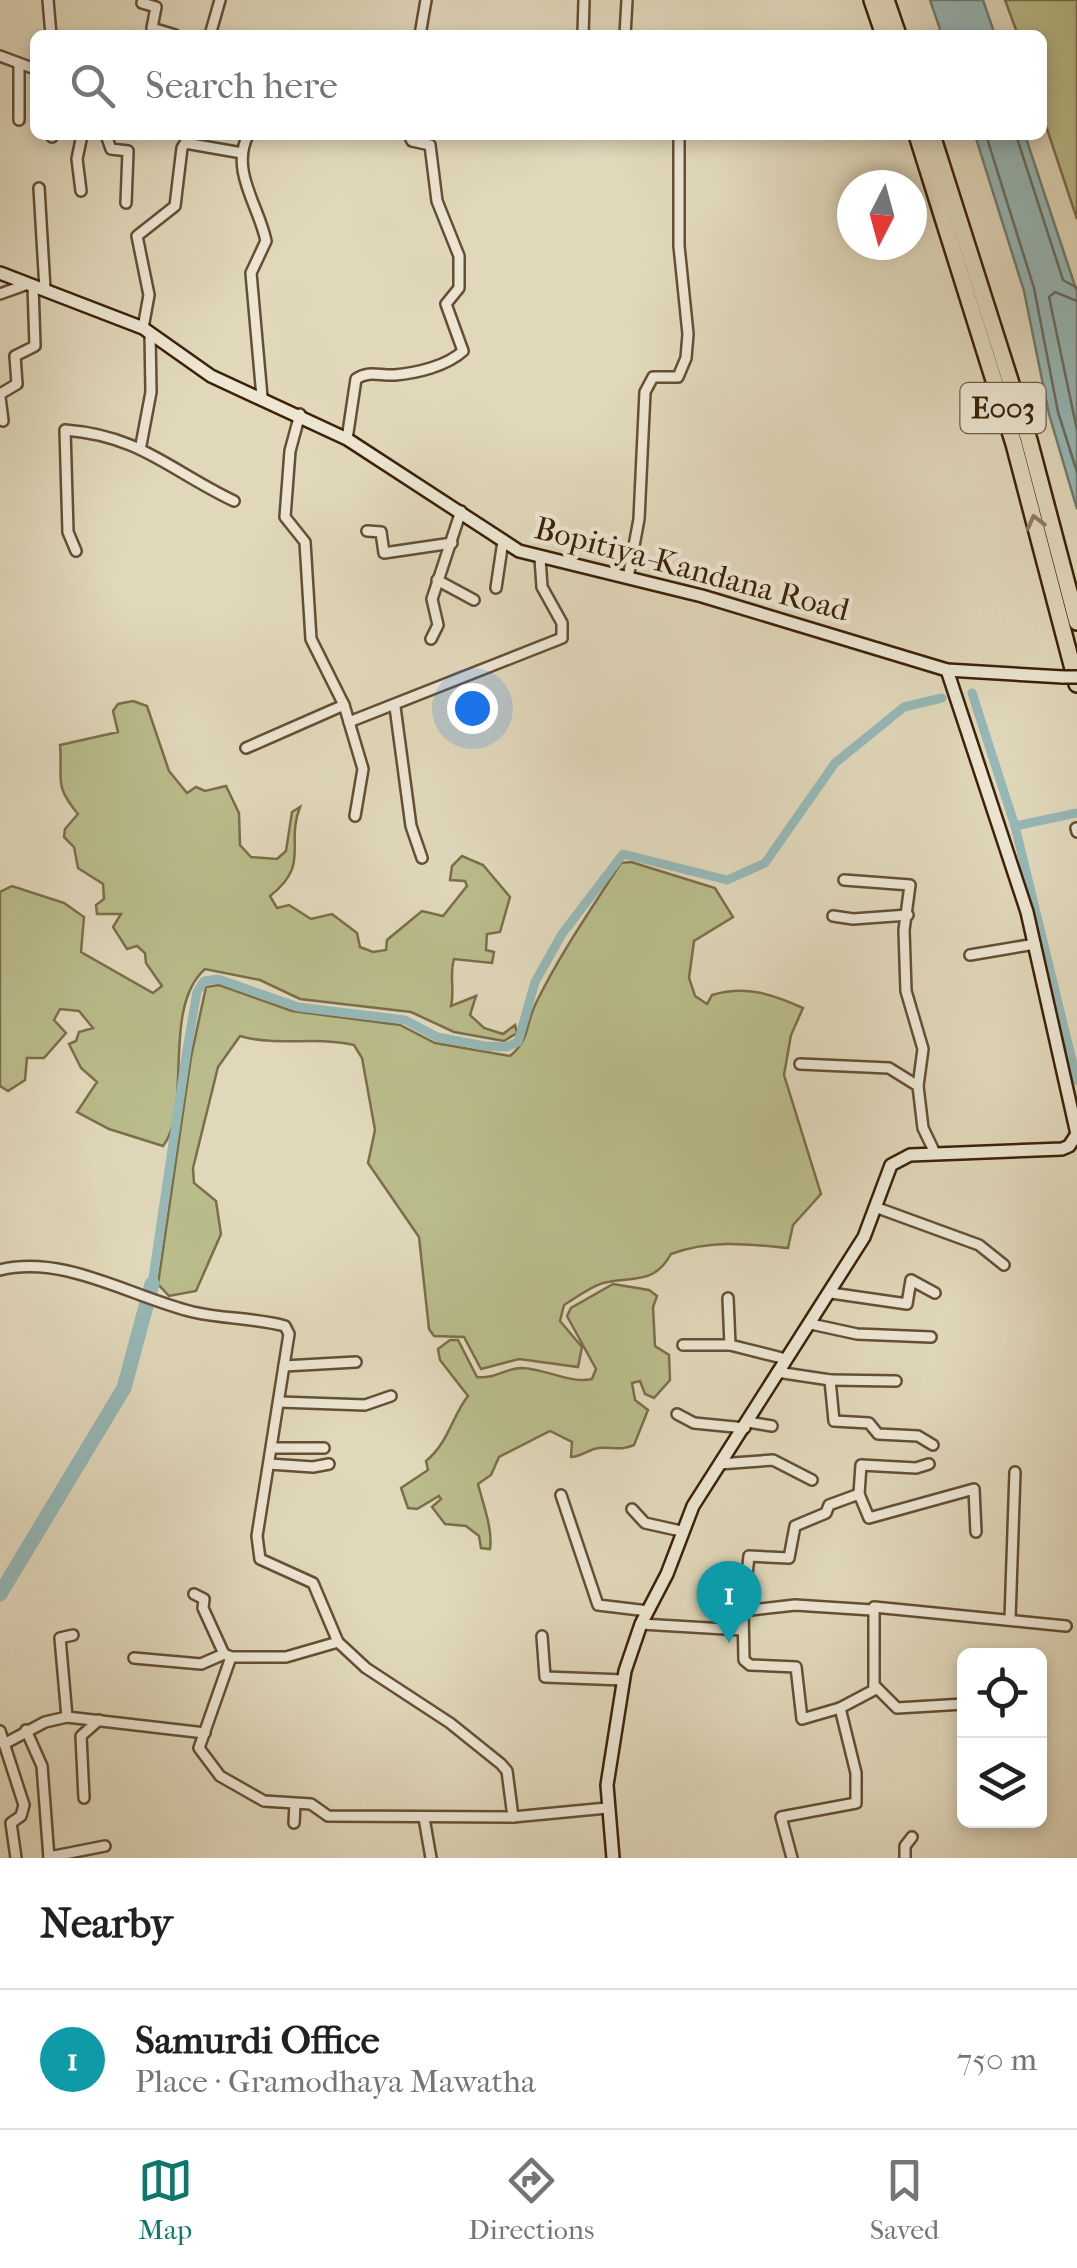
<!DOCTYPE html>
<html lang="en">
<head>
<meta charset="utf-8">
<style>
	:root { --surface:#fff; --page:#f2f2f2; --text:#202124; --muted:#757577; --line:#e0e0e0; --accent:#0f766e }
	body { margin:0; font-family:"IM FELL French Canon",serif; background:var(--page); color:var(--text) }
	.controls { position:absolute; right:30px; bottom:30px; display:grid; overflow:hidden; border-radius:15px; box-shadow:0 5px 15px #0003 }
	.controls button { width:90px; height:90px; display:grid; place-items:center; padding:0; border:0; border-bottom:2px solid var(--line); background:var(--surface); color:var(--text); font:50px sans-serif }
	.compass { position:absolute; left:837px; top:170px; width:90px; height:90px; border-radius:50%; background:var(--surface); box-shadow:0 5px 15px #0003; rotate:186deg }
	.you { position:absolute; left:472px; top:708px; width:35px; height:35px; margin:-25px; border:8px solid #fff; border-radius:50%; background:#1a73e8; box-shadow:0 0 0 15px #1a73e833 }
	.badge { display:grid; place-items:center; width:65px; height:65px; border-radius:50%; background:var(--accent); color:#fff; font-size:32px; font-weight:700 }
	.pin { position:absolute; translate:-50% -82px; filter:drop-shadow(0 2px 5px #0008) }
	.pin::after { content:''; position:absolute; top:52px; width:35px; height:30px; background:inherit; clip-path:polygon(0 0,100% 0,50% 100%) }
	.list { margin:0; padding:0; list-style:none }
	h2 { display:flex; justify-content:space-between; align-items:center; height:130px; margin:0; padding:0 40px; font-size:42px }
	h2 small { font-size:32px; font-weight:400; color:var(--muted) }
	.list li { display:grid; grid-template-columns:65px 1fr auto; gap:30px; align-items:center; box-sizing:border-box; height:140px; padding:0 40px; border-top:2px solid var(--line) }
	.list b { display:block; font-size:38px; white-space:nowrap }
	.list p { margin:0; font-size:32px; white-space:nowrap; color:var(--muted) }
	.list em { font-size:32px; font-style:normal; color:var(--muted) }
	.icon { flex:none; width:55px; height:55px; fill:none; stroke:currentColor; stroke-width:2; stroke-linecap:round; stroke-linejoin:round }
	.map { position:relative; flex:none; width:1077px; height:1858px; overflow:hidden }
	.search { position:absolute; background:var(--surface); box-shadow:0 5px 15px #0003; left:30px; right:30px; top:30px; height:110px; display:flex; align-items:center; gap:25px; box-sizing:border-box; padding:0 35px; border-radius:15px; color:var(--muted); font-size:38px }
	.sheet { height:270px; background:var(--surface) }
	nav { display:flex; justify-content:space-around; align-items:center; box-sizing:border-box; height:140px; border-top:2px solid var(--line); background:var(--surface); font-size:28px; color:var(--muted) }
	nav a { display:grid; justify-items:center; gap:5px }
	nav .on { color:var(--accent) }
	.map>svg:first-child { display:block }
</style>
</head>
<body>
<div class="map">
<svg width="1077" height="1858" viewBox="0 0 1077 1858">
	<rect width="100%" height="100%" fill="#e1d8bb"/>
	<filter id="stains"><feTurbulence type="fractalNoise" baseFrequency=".002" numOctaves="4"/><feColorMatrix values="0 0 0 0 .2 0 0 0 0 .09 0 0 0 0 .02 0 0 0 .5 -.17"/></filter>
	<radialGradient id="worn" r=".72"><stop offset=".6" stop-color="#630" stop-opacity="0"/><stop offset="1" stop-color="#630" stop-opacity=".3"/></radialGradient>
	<g fill="#babc8b" stroke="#7b6e49" stroke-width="2.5">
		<path d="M1005,0h72v219l-35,-105v-79h-24z"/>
		<path d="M133,701l14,5 22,65 18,22 9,-6 9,4 21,-5 13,27 1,32 11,12 26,2 9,-8 6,-39 8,-5c-15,38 11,57 -30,89l7,12 12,-3 22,14 21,-5 25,19 3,14 13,5 13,-2 1,-10 35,-29 21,5 24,-30 -2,-5 -15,-1 2,-14 10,-10 21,9 27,32 -10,35 -13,2 -1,16 8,2 -2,11 -38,-4c-5,18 1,30 -3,47l25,-10 -6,19 14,13 19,6 12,-9 2,8 -13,8 -50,-9 -43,-20 -111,-13 -40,-19 -55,-11c-44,39 -12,139 -42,177l-54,-17 -32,-17 20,-30 -16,-14 -12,-24 7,-3 3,-9 14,-4 -14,-17 -19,-2 -6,11 12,13 -22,25h-17l-2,22 -17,11 -8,-5v-194l12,-6 52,17 20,14 -3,35 72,41 9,-7 -16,-23 -1,-10 -8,-7 -10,3 -14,-22 8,-13h-24l-1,-9 8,-6 -1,-15 -25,-16 -4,-21 -10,-10 1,-8 13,-15c-25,-30 -15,-34 -18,-69l58,-13 -5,-21 5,-7z"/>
		<path d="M631,862l84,26 18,29 -39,24 -5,37 6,18 12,8 5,-9c34,-10 60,-1 91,13l-12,27 -7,40 37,119 -28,31 -5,23c-41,-4 -77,-9 -117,6 -16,29 -35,23 -63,28 -14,2 -31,15 -44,23l-4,16 22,26 -4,20 -59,-8 -38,10 -17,-32 -30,-1 -5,-7 -10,-92 -51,-74 7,-33 -13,-72 -8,-13c-38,-9 -76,2 -114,-9l-22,31 -25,101 1,15 22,18 5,33 -25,57 -27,5 -11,-12 33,-227 15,-70 13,-2 73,26 108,14 35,18 75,13c20,-16 15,-31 26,-53 24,-49 55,-94 85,-140z"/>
		<path d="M613,1284l36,6 8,6 -4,11 2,39 14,9 1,25 -16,18 -9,-4 -5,-13 -8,2 3,17 13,10 -14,35c-15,7 -26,0 -40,4 -9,3 -14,8 -23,8l1,-15 -22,-11 -51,26 -8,18 -13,9c5,20 15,45 12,65l-9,-1 -2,-12 -13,-10 -21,-2 -13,-17 9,-8 -2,-3 -22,13 -9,-1 -7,-20 27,-18 -2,-9c23,-19 26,-45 42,-65l-28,-36 -2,-11 12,-9h8l19,37c19,2 28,-9 45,-9 24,1 49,16 70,11l4,-10 -29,-53 4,-8z"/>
	</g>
	<g fill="#96b8b7" stroke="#727c71" stroke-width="2.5">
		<path d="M930,0h53l12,35h-53z"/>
		<path d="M975,135h50l52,157v217l-28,-95 -25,-123z"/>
	</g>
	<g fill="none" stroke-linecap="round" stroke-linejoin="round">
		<g stroke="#696c5f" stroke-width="2.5">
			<path d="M986,135l48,153 24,124 19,60"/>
			<path d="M1016,135l47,145 14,8"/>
			<path d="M1077,301l-22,-9 -6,5 28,133"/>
		</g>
		<g stroke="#96b8b7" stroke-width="9">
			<path d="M972,693l43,133 62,255"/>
			<path d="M1015,826l62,-13"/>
			<path d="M152,1284l35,-234 10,-58 7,-11 14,-2 80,28 107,13 32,17 47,9 22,1 12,-5 17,-60 27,-48 61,-80 104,26 38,-17 70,-100 69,-56 38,-9"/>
		</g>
		<path stroke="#96b8b7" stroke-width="15" d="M0,1594l124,-206 28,-104"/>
		<defs>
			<g id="street">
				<path d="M48,0l3,35"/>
				<path d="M142,3l14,4 -4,21 23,7"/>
				<path d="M210,35l10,-35"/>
				<path d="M420,35l6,-35"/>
				<path d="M583,35l1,-35"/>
				<path d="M625,35l2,-35"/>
				<path d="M0,56l35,13"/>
				<path d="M19,65v55"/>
				<path d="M52,135v2"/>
				<path d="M106,135l5,14 17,2 -2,52"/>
				<path d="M248,135c-18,36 11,71 18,106l-15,32 11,124"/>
				<path d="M39,188l6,101"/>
				<path d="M81,191l-4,-32 5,-24"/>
				<path d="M0,294l28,-10"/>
				<path d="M143,328l6,-33 -12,-59 38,-30 7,-58 3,-5 57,10"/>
				<path d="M0,394l17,-10 -2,-28 20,-10 -2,-60"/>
				<path d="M0,397l3,24"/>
				<path d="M300,414l-10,37 -5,66 20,25 6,97 33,66 19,64 -8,47"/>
				<path d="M347,439l9,-60c13,-9 24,-3 39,-4 22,-2 52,-9 68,-24l-17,-47 13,-16v-32l-22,-55 -7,-56 -18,-4 -3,-6"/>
				<path d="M141,445l10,-53 -1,-59"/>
				<path d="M367,531l14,1 3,21 68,-10"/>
				<path d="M76,551l-8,-19 -3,-102c76,6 104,40 169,71"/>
				<path d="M628,578l11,-59 6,-127 8,-15h25l8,-19 2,-24 -9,-88v-111"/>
				<path d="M437,580l37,20"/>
				<path d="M496,588l7,-47"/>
				<path d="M431,639l7,-14 -6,-26 29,-88"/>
				<path d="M395,707l16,119 11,32"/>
				<path d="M349,722l213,-84v-15l-20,-36 -2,-29"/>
				<path d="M246,748l98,-43"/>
				<path d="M1076,828l1,4"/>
				<path d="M844,880l66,5 -6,45 2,61 17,58 -5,37 5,42 12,25"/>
				<path d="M833,916l20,3 55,-4"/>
				<path d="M970,955l65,-11"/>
				<path d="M800,1064l89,4 29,18"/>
				<path d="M875,1207l104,38 25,20"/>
				<path d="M0,1270c64,-16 131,27 193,42 30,7 63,6 92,14l4,8 -32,202 3,23 53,24 25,59 28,26 84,55 51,41 6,7 6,46"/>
				<path d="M831,1293l76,11 4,-24 24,13"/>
				<path d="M728,1298l2,47 56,14"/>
				<path d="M811,1324l46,10 74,3"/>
				<path d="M683,1345h47"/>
				<path d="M284,1366l72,-4"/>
				<path d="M777,1372l53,8 4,41 35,2 9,11 40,2 15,9"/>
				<path d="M830,1380l66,1"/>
				<path d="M279,1402l86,3 26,-9"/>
				<path d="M677,1414l17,9 51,5"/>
				<path d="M748,1422l24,4"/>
				<path d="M272,1448h52"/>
				<path d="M269,1464l44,3 16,-3"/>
				<path d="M719,1464l54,-4 39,20"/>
				<path d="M859,1494l2,-29 55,3 13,-4"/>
				<path d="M561,1495l37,110 50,6"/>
				<path d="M632,1509l13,14 36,8"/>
				<path d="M194,1594l10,5 -1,9 21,46 7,3h55l52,-15"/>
				<path d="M743,1611l52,-6 77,5"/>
				<path d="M1010,1619l5,-147"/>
				<path d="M641,1624l101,6"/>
				<path d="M542,1636l3,41 79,3"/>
				<path d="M231,1657l-32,91 21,28 44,25 47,3 17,12 185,1 94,-9"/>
				<path d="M134,1658l67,6 23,-10"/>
				<path d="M874,1685l23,23 67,-4"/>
				<path d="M840,1708l34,-18v-83l192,19"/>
				<path d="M67,1717l-7,-79 13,-3"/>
				<path d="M26,1730l16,36 7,92"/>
				<path d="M0,1731l24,74 -3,11 -10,7 5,35"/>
				<path d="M4,1744l41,-22 22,-5 138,16"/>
				<path d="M84,1798l-3,-62 18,-16"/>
				<path d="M424,1818l7,40"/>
				<path d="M294,1823l1,-19"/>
				<path d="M49,1857l56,-11"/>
				<path d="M792,1858l-11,-41 75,-14v-30l-16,-65 -38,11 -6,-52 -46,-2 -6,-5 -1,-49 6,-55 40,2 6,-32 31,-13 3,-8 30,-11 10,24 105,-29 2,43"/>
				<path d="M905,1858v-12l7,-9"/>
			</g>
			<g id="secondary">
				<path d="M0,273l143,55 68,48 136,63 172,112 183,45 245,74 116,7"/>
				<path d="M613,1858l-6,-73 18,-114 16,-47 26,-50 26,-68 171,-269 27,-72 19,-10 152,-6 7,-3 8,-12 -50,-222 -80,-242"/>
			</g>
			<g id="highway">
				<path d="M872,0l12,35"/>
				<path d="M886,0l12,35"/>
				<path d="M917,135l97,309 63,240"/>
				<path d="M932,135l97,305 48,182"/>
			</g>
		</defs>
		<use href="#street" stroke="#654f34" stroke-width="14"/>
		<use href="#secondary" stroke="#3c2107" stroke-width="16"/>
		<use href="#highway" stroke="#3c2107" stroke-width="20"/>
		<use href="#street" stroke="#ece6d3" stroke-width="9"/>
		<use href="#secondary" stroke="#ece6d3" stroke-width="11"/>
		<use href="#highway" stroke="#e1d8bb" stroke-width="15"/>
		<defs>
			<path id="secondary-bridge" d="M1063,677h14"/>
		</defs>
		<use href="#secondary-bridge" stroke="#3c2107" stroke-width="16" stroke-linecap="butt"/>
		<use href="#secondary-bridge" stroke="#ece6d3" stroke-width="11"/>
	</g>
	<defs><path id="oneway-chevron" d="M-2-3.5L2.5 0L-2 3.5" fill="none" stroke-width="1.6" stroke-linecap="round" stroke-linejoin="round" transform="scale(2.5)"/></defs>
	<use stroke="#8e7c61" href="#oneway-chevron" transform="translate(1035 522) rotate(-105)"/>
	<g text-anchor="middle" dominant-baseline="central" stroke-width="9" stroke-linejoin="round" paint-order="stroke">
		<rect fill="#ece6d3" stroke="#715c44" stroke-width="2.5" x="960.5" y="383" width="85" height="50" rx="8"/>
		<g font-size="30" font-weight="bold" fill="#3c2107">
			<text x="1003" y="408">E003</text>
		</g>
		<g font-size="32" fill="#3c2107" stroke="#ece6d3">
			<text transform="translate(692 569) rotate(15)">Bopitiya-Kandana Road</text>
		</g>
	</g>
	<rect width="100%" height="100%" filter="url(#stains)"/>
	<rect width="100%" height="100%" fill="url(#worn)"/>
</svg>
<div class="controls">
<button><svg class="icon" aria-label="locate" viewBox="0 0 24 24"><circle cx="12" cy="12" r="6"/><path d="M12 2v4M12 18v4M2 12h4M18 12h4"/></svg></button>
<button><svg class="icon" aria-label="layers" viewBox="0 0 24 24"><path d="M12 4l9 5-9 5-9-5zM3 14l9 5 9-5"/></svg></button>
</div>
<svg class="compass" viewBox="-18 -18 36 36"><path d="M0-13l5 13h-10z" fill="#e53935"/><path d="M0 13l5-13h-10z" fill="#757577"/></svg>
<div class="you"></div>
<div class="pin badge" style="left:729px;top:1643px;background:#0f9aa8">1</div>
<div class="search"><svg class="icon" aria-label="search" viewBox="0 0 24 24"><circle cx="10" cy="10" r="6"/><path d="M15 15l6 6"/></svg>Search here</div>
</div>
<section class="sheet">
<h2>Nearby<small></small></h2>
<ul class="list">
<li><span class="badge" style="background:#0f9aa8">1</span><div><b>Samurdi Office</b><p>Place · Gramodhaya Mawatha</p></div><em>750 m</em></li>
</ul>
</section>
<nav>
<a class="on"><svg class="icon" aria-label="map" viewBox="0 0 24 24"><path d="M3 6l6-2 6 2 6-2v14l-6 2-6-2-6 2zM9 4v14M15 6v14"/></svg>Map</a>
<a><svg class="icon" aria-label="directions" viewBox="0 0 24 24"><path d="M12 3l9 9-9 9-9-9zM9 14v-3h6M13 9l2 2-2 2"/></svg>Directions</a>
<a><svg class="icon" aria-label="saved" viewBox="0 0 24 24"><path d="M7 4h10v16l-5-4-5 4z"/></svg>Saved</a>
</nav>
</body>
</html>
